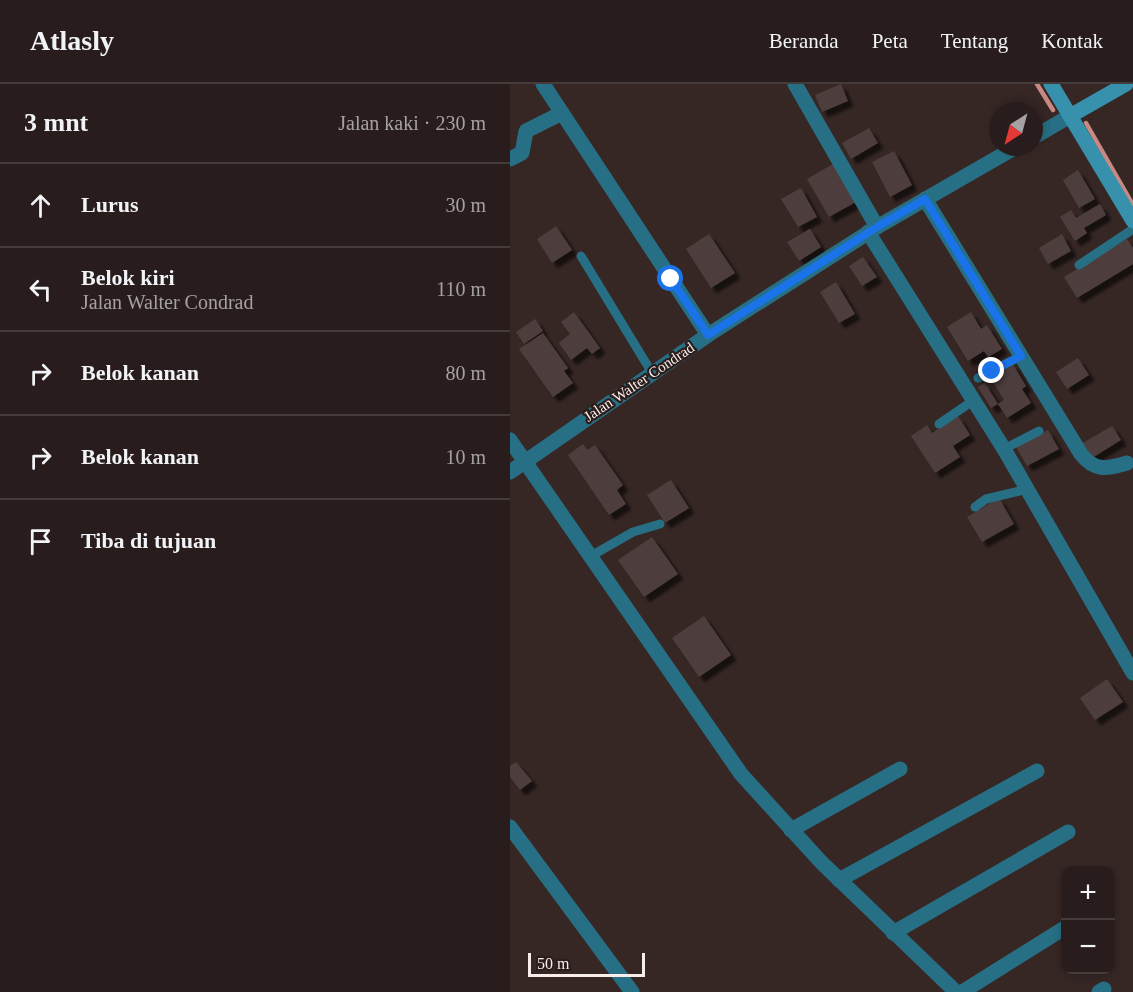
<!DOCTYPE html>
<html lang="id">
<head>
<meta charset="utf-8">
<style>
	:root { --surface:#281d1c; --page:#342a29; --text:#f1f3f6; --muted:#a5a2a3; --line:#443b3b }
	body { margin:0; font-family:Georgia,serif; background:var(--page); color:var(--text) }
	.controls { position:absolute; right:18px; bottom:18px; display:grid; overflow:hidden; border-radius:12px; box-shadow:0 3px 9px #0003 }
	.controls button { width:54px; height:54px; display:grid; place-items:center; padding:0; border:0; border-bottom:2px solid var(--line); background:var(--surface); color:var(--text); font:30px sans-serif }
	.compass { position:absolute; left:479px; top:18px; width:54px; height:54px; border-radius:50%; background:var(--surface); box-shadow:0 3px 9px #0003; rotate:216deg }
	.scale { position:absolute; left:18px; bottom:15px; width:117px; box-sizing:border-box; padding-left:6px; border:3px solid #f7edeb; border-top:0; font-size:16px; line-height:21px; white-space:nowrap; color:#f7edeb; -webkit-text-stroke:4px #2b1d1b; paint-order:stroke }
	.stop { position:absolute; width:18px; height:18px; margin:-14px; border:4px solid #1a73e8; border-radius:50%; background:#fff }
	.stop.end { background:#1a73e8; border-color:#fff; box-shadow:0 2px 6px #0008 }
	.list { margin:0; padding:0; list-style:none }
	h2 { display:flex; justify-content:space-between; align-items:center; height:78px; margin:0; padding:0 24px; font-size:26px }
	h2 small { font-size:20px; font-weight:400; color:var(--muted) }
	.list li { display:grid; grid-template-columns:39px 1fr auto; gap:18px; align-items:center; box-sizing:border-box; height:84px; padding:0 24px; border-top:2px solid var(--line) }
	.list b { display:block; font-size:22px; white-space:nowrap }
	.list p { margin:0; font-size:20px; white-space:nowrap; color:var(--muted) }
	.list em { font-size:20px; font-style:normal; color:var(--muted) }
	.icon { flex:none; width:33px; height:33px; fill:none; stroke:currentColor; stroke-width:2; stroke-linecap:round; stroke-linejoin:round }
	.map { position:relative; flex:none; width:623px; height:908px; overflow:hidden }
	header { display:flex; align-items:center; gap:36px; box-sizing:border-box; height:84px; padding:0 30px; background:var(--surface); border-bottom:2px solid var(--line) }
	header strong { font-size:28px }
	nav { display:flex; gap:33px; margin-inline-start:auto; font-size:21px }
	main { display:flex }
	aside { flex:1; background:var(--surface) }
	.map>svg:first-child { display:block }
</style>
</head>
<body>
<header>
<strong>Atlasly</strong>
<nav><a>Beranda</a><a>Peta</a><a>Tentang</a><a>Kontak</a></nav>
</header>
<main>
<aside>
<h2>3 mnt<small>Jalan kaki · 230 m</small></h2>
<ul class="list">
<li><svg class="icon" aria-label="ahead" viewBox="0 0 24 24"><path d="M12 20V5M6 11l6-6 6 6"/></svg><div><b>Lurus</b></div><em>30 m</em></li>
<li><svg class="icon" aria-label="left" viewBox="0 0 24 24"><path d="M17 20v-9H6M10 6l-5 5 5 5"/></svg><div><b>Belok kiri</b><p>Jalan Walter Condrad</p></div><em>110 m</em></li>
<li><svg class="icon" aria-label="right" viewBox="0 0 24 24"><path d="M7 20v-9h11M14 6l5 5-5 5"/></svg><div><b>Belok kanan</b></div><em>80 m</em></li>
<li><svg class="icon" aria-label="right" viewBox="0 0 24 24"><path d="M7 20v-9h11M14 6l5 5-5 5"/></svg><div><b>Belok kanan</b></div><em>10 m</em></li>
<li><svg class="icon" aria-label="arrive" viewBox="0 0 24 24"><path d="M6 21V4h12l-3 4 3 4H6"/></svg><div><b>Tiba di tujuan</b></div></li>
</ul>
</aside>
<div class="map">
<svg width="623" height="908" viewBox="0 0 623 908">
	<defs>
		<filter id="shadow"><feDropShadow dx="5.5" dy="5.5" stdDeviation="1.5" flood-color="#0009"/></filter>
	</defs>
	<rect width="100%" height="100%" fill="#362725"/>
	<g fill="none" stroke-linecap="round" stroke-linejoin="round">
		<g stroke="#c78981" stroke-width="4.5">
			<path d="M527,0l16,26"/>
			<path d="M576,39l47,82"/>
		</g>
	</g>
	<g fill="#4e3e3c" filter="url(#shadow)">
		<path d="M331,0l7,17 -26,11 -7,-17z"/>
		<path d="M359,44l9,15 -27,16 -9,-16z"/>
		<path d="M384,67l18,34 -22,12 -18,-35z"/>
		<path d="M323,80l23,38 -27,15 -22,-38z"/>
		<path d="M568,86l17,29 -16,9 -16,-28z"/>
		<path d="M291,104l16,29 -19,10 -17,-28z"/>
		<path d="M590,120l6,11 -22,13 3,5 -12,8 -15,-24 11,-7 5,8z"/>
		<path d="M46,142l16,24 -20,13 -15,-24z"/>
		<path d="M300,145l11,18 -22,14 -12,-19z"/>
		<path d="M199,150l26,39 -24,15 -25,-39z"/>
		<path d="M552,150l9,17 -23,13 -9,-16z"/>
		<path d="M617,155l6,9v16l-56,34 -13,-21z"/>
		<path d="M353,173l14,20 -15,9 -13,-20z"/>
		<path d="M326,198l19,32 -16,9 -19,-31z"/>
		<path d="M64,228l26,36 -8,6 -5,-6 -16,12 -12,-17 11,-9 -9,-12z"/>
		<path d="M461,228l10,17 6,-4 15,24 -14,8 -4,-6 -16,10 -21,-34z"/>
		<path d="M25,235l8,12 -19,13 -8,-12z"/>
		<path d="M33,249l25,35 -4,3 9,12 -20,14 -34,-48z"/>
		<path d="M568,274l11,17 -22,14 -11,-17z"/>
		<path d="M502,279l14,23 -4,3 9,14 -24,15 -9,-14 6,-4 -14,-23z"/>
		<path d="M475,299l13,21 -7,4 -13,-21z"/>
		<path d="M448,332l12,19 -17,11 7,11 -25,16 -24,-37 16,-11 5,8z"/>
		<path d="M602,342l9,14 -29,18 -9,-15z"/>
		<path d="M538,346l11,19 -32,17 -11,-19z"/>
		<path d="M73,360l4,6 8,-5 28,40 -6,5 9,14 -17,11 -41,-60z"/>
		<path d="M161,396l18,28 -24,15 -18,-28z"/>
		<path d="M489,414l15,26 -32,18 -15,-25z"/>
		<path d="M142,453l26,37 -34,23 -26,-37z"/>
		<path d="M194,532l27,39 -32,22 -27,-39z"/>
		<path d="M597,595l16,23 -28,18 -15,-22z"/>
		<path d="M6,678l16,19 -12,9 -10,-13v-11z"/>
	</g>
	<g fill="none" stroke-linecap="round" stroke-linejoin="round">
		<g stroke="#276f84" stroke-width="9">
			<path d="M71,172l71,117"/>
			<path d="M569,181l54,-36"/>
			<path d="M468,294l43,-22"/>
			<path d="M429,340l35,-24"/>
			<path d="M494,365l35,-18"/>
			<path d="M465,423l11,-8 42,-10"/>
			<path d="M81,472l42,-24 27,-8"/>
		</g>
		<g stroke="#276f84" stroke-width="15">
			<path d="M33,0l165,251"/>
			<path d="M285,0l82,143"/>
			<path d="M524,53l36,-21"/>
			<path d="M0,75l12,-6 4,-22 36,-18"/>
			<path d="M415,115l156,255c14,18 26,15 46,9"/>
			<path d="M358,148l136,217 129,224"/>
			<path d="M0,356l231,334 80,88 135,130"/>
			<path d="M0,388l198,-137 169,-108 139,-80"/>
			<path d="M0,743l122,165"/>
			<path d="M281,746l109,-61"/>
			<path d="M329,796l198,-109"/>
			<path d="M383,849l175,-101"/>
			<path d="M452,908l104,-65"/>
			<path d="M589,908l5,-3"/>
		</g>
		<g stroke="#3791ad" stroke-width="15">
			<path d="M541,0l82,137"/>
			<path d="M560,32l56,-32"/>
		</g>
	</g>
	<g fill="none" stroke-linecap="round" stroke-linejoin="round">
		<path stroke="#1a73e8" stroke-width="8" d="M161,195l37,56 169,-108 48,-28 96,157 -29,15"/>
	</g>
	<g text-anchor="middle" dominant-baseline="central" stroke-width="4.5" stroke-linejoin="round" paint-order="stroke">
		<g font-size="15" fill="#f7edeb" stroke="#2b1d1b">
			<text transform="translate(129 298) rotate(-34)">Jalan Walter Condrad</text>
		</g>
	</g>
</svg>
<div class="controls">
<button>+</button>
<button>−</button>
</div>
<svg class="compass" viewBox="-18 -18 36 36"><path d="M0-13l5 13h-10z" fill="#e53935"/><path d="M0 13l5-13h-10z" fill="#a5a2a3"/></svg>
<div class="scale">50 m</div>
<div class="stop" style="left:161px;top:195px"></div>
<div class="stop end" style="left:482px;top:287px"></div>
</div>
</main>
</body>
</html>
